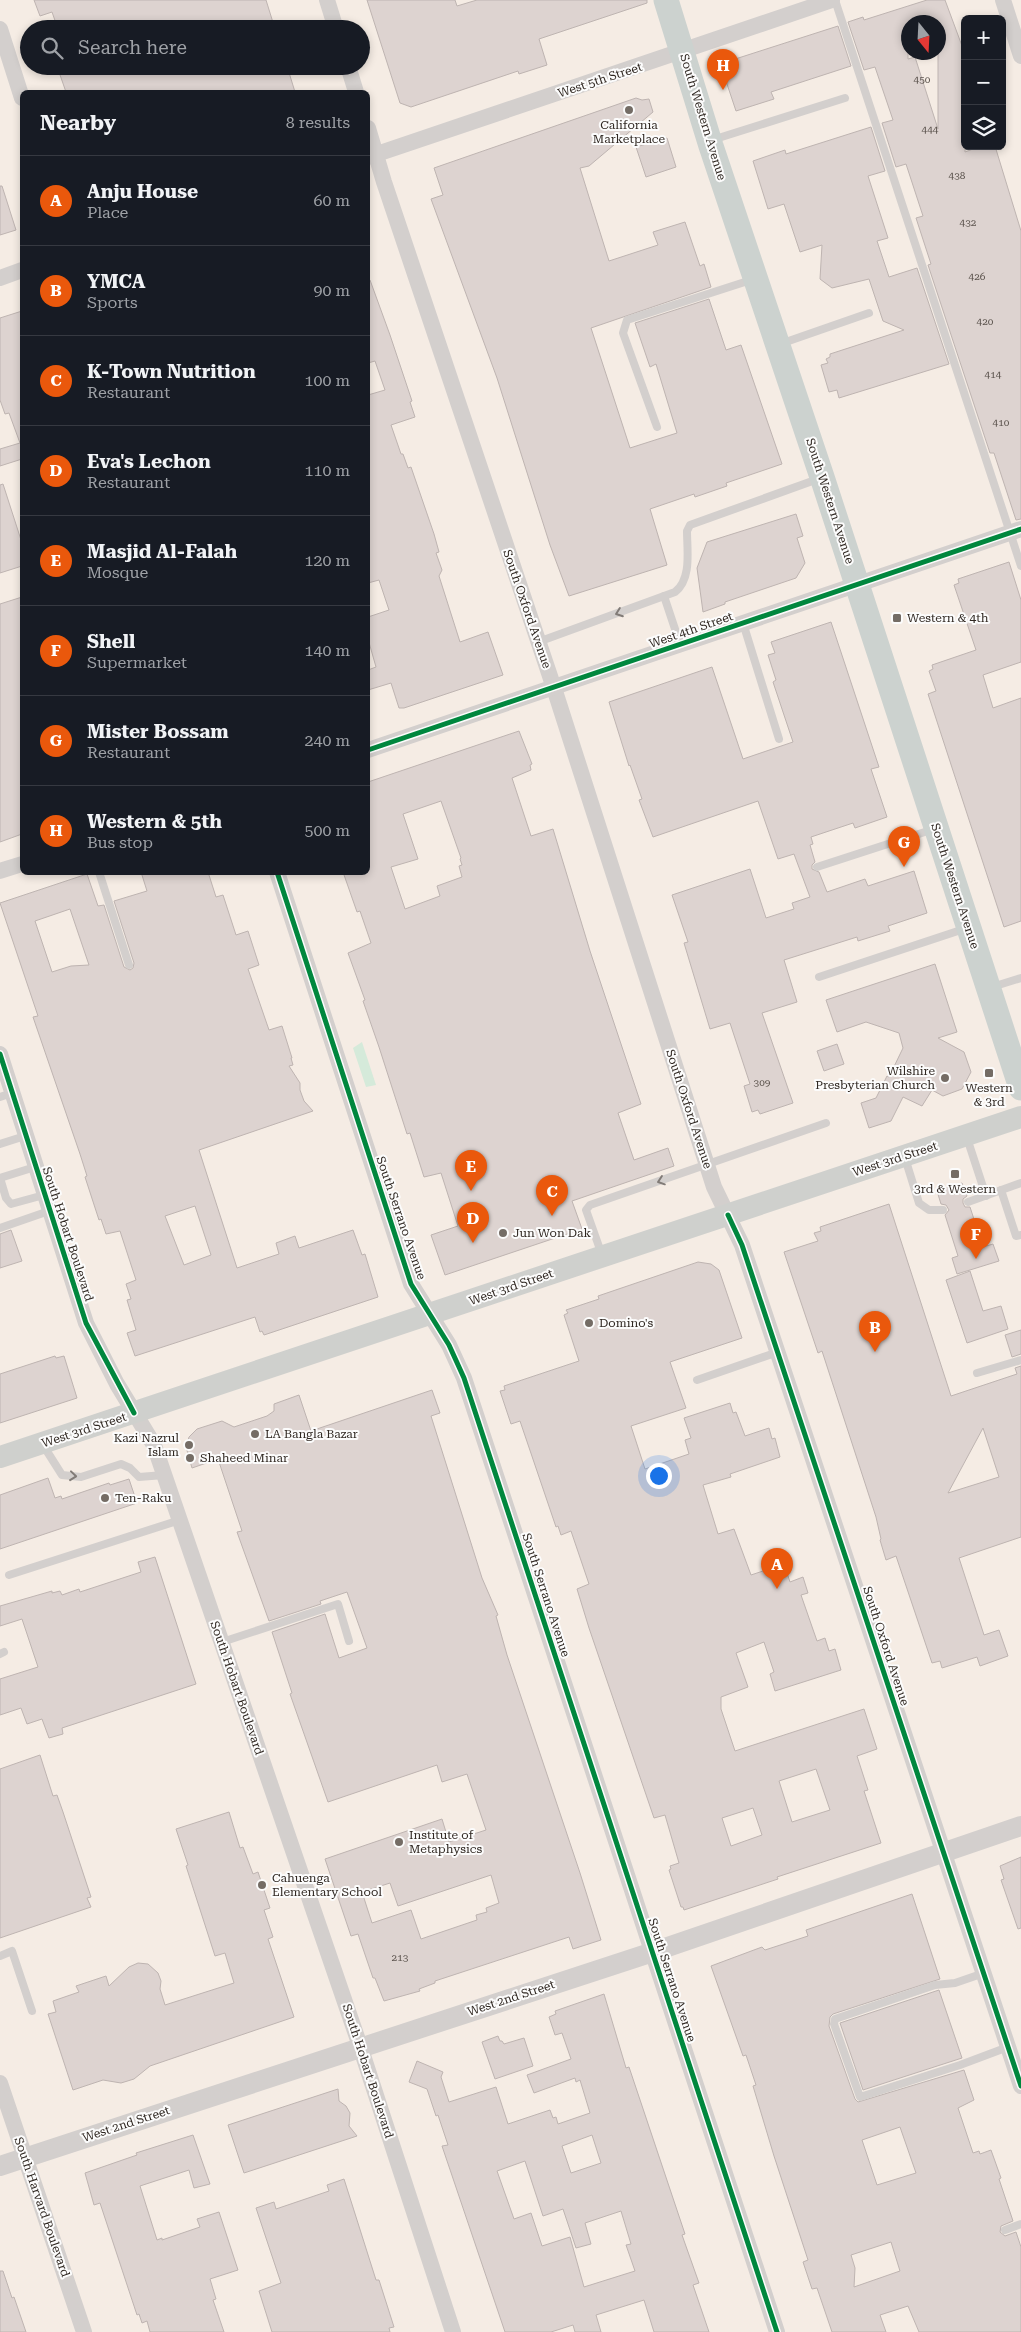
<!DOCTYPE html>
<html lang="en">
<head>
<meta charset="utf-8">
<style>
	:root { --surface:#171b24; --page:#242831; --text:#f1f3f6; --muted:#9ea1a6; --line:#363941; --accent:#ea580c }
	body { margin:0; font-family:"Roboto Serif",serif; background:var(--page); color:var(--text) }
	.controls { position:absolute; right:15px; top:15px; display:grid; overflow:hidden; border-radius:8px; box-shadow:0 2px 8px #0003 }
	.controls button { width:45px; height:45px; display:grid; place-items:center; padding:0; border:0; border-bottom:1px solid var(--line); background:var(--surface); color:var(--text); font:25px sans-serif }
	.compass { position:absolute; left:901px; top:15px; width:45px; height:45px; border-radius:50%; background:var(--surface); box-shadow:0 2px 8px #0003; rotate:162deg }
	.you { position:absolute; left:658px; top:1475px; width:18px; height:18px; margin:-12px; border:4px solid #fff; border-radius:50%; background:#1a73e8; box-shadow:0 0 0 8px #1a73e833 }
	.badge { display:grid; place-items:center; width:32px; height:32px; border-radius:50%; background:var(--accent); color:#fff; font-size:16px; font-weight:700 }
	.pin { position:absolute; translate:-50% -41px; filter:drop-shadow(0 1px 2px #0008) }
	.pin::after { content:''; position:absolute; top:26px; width:18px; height:15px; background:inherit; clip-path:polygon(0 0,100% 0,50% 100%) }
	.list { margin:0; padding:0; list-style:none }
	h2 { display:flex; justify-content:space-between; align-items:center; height:65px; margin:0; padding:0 20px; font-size:21px }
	h2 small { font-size:16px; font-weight:400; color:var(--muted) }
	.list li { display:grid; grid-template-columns:32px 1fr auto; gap:15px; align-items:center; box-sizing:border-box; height:90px; padding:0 20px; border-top:1px solid var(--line) }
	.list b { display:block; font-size:19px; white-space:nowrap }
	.list p { margin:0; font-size:16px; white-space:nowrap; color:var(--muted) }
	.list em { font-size:16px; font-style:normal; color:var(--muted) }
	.icon { flex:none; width:28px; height:28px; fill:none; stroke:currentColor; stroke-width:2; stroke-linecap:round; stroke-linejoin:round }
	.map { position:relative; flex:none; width:1021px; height:2332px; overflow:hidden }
	.search { position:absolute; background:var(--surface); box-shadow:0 2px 8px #0003; left:20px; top:20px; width:350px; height:55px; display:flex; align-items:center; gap:12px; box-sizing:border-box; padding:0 18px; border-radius:28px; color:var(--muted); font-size:19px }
	.panel { position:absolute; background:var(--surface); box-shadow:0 2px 8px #0003; left:20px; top:90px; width:350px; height:785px; border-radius:8px }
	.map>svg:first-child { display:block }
</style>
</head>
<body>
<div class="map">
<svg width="1021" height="2332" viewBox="0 0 1021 2332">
	<rect width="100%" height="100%" fill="#f5ece4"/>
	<path fill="#d5eada" d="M362,1042l14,43 -10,2 -13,-39z"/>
	<g fill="#ddd3d0" stroke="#beb4b1" fill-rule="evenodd">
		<path d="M34,0h232l9,29h-112l-2,-4 -12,4h-91l-6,-17 -12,4z"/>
		<path d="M367,0h88l2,6 20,-6h170v3l-108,36 8,26 -28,9 -1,-3 -107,36 -11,-4z"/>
		<path d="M927,0h18l20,54v98l16,-6h14l26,85v288l-5,1 -22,-67h-4l-62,-188 3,-1 -15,-46 7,-2 -17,-52 -10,3 -14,-44 11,-3 -18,-53 -11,3 -16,-48 15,-5 1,3zM908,22h30v107l-23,-72 -7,2z"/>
		<path d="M838,26l13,40 -80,26 3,7 -38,12 -13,-39 11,-1 -5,-10z"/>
		<path d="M75,66h212l8,26h-229l-7,-20z"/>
		<path d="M636,98l6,2 7,-1 4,13 -64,54 -9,2 29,93 49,-16 -5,-13 32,-10 15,44 4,-2 7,23 -120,41 39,120 47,-15 -21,-69 -6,3 -15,-44 74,-24 17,51 15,-5 41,119 -56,19 1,3 -32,11 -1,-3 -44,15 17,56 -98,31 -19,-51 -53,-167 -66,-179 12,-4 -9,-27z"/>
		<path d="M871,127l14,44 -17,5 20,62 -11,3 12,36 28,-9 32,96 -110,34 -2,-8 -8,2 -8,-27 7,-2 -2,-4 4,-2v-3l74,-24 -21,-9 -14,-42 -37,9 -12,-9 2,-34 -22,7 -16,-48 -16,5 -15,-48 32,-11 1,4z"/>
		<path d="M667,138l9,29 -30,10 -10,-30z"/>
		<path d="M0,186h2l14,44 -16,5z"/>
		<path d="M368,280h2l20,55 22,66 -2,1 5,15 -24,8 10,29h2l5,14 3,-1 23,67 5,18 -3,1 6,17 -3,6 21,66 28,-10 15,43 -99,33h-5l-8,-25 -23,7v-20l8,-3 -8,-28v-22l21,-7 -10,-30 -11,3v-188l17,-5 -10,-29 -7,2z"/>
		<path d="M22,311v148l-22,7v-17l20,-6 -11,-30 -4,1 -5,-14v-82z"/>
		<path d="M3,484l19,59v23l-22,7v-88z"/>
		<path d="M796,514l7,22 -6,2 8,25 -9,15 -71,24v2l-22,8 -6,-44 10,-26z"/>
		<path d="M1009,562l12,38v62l-38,13 10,33 28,-10v223l-17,6 -76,-233 8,-3 -7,-20 4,-2 -1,-4 44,-15 -22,-65 5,-2 -1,-4z"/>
		<path d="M22,597v237l-22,8v-238z"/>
		<path d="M831,622l48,145 -8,2 16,48 -32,11 -2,-5 -42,14 2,7 -3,1 5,17 -3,3v4l7,3 8,20 38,-13 3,7 46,-15 13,42 -39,13 2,5 -32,10 -1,-4 -73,23 13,42 -35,11 31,90 -33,11 -2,-4 -6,2 -8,-26 6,-2 -20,-61 -20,6 -26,-86 4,-1 -16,-47 78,-26 16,49 28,-9 -2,-6 18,-6 -16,-43 -16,5 -20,-58 -105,36 -14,-37 3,-1 -12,-34 -1,1 -20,-64 103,-35 31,92 50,-17 -20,-60 3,-2 -8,-25 7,-2 -4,-11z"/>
		<path d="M519,731l13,33 -2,1 1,5 -19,8 19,58 22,-7 37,122 51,153 -23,9 16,47 34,-12 6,18 -102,35 10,28 -137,46 -14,-40 27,-9 -17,-53 -17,4 -14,-44 -3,1 -28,-87 -16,-46 2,-1 -17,-47 23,-10 -11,-32 -3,1 -14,-40h25v-90zM441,801l20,57 -1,1 2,6 -3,1 3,11 -25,9 3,10 -35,13 -14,-42 27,-8 -15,-45z"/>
		<path d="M141,872h67l8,25 7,-2 13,40 12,-4 11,34 -11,4 21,61 13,-4 10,32h-1l2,7 -4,1 11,17v7l4,11 9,10 -114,39 38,118 42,-14 -3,-11 19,-7 4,12 54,-18 9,25 3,-1 13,43 -114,38 -2,-4 -2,1 -5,-15 -120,39 -8,-23 9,-3 -9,-30 4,-1 -5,-15 10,-4 -16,-49 -14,3 -5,-15 -2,1 -14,-43 2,-1 -7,-22 -47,-137 5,-1 -38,-113 87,-29 11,32 6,-1 20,62 6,3 3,-2 1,-5 -20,-62 33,-10zM70,909l19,56 -18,1 -19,6 -17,-51zM195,1206l16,49 -27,10 -19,-49z"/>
		<path d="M935,964l22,68 -19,6 26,14 7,20 -9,17 -19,7 -11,-6 -10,16 -19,-9 -12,24 -22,7 -8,-25 15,-5 11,-22 2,1 14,-29 -4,-15 -33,-11 -29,10 -11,-32z"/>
		<path d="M837,1044l7,20 -20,7 -7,-20z"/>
		<path d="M962,1183l5,13 -4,3v4l2,4h5l13,40 10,-3 6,17 -42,13 -5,-16 6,-2 -13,-41 4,-5 -3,-5 -5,-1 -4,-13z"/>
		<path d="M889,1204l62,192 66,-22 -2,-6 6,-2v171l-62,21 25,77 15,-5 9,26 -28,10 -3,-9 -35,11 -2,-7 -8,2 -36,-107 -10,4 -6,-20 1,-1 -5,-22 -54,-166 -4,2 -34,-101 34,-11 -4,-8 7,-2 -1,-4zM983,1428l16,49 -51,16z"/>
		<path d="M11,1230l11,31 -22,7v-34z"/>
		<path d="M698,1262l13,2 8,6 23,68 -72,24 16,46 -55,18 14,43 44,-15 -4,-14 6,-2 -7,-20 46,-15 3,10 3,-1 9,24 24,-8 3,11 3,-1 5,19 -50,17 1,3 -28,8 15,49 16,-5 17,46 33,-11 6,18 13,-5 5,16 -7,2 16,46 8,-3 4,13 6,-2 6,21 -66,21 -5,-17 4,-2 -10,-30 -28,11 12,34 -27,10v12l14,42 129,-42 13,40 -20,7 11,34 -4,1 17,52 -104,34 1,2 -94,31 -1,-3h-2l-12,-37 2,-1 -1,-3 9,-3 -14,-48 -11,3 -65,-190 -12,-39 12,-5 -18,-53 -10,4 -3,-9 -2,1 -36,-106 -9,3 -11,-33 5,-1 -1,-4 75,-25 -15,-46 4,-2 -2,-3 33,-11 -1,-3zM816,1769l14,41 -38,12 -13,-41zM753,1808l9,27 -31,11 -9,-28z"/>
		<path d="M970,1271l13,40 18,-5 7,23 -41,14 -21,-63z"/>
		<path d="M1021,1330v24l-9,3 -7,-22z"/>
		<path d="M55,1356l1,2 8,-2 13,42 -77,25v-49z"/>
		<path d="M432,1390l8,23 -9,3 51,162 16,37 -2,1 11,39 73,218 21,67 -28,9 -4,-12 -134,44v2l-16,6 1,2 -36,10 -9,-23h-2l-15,-44 -7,2 -26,-77 117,-40 7,23 37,-12 -19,-56 -25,8 -5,-17 -109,37 -38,-108 2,-1 -20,-61 53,-18 14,44 28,-10 -20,-56 -27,9 1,3 -52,17 -32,-89 5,-1 -24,-72 -26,9 -6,-21 3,-10 8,-8 25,-8 12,6 33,-11 7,-5v-7l25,-9 12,36zM491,1875l8,28 -13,5 1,4 -11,3 1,5 -56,19 -10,-29 -39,13 -10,-31 28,-9 8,23z"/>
		<path d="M48,1478l7,20 6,-2 1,3 47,-16 1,2 19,-6 8,24 -137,46v-54z"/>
		<path d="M155,1557l41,127 -134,44 1,6 -14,4 -7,-19 -15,5 -6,-16 -21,7v-36l38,-12 -16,-48 -22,7v-20l52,-15v2l8,-2 2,4 17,-6 1,3 61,-20 -3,-10z"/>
		<path d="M40,1755l13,41 4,-1 6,17 28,85 -4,1 4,9 -91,31v-169z"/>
		<path d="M229,1812l11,36 3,-1 10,27 5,-2 12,36 -6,2 9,27 -5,2 26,78 -144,49 -16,13 -13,4 -18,-3 -30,10 -25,-76 8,-2 -3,-11 26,-9 -3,-6 30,-10 3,10 20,-19 9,-4 10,1 10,9 3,8 -1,8 5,16 69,-22 -9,-30 -10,3 -29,-90 2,-1 -12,-36z"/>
		<path d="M1021,1857v71l-3,1 -17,-49 3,-1 -4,-13z"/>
		<path d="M912,1894l28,85 -107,35 -3,3 -1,9 26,73 3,3 106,-32 10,30 -16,8 15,45 6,-2 1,3 11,-4 10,28 -2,1 14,42 -12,5 -1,6 5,4 11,-4 5,15v85h-102l-11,-26 -28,9 6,17h-54l-15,-44 -5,1 -9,-27 5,-2 -34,-104 -21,-70 3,-1 -10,-30 -3,1 -32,-90 51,-19 3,3 43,-14 -2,-6zM900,2127l16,46 -39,12 -15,-45zM891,2242l9,29 -46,16 1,-19 -4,-13z"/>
		<path d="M939,1990l23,68 -99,32 -23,-67z"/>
		<path d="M604,1994l22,74 3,-1 56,167 -3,1 17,48 -6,2 16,47h-55l-10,-32 -48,15 5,17h-26l-2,-7 -22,7h-46l-63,-186 6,-1 -10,-30 -2,1 -9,-27 -18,-7 8,-21 26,11 -2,5 8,25 47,-15 12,37 42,-14 3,8 3,-1 2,7 32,-11 -10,-33 -4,2 -1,-4 -41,15 -7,-18 44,-16 -9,-26 -7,2 -6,-18 7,-3 -1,-3zM592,2135l9,28 -30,10 -9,-27zM525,2161l18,55 20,-7 13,39 15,-4 -6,-21 36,-12 10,33 -5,1 9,26 -51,16 -14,-50 -28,9 -11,-33 -17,6 -17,-48z"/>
		<path d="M498,2036l2,5h2l2,3 20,-6 9,28 -38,13 -13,-37z"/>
		<path d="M338,2089l1,12 7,5 4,7 -1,13 8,10 -113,37 -16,-48z"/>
		<path d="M193,2135l17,49 -16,4 -5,-18 -49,16 17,54 5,-2v2l38,-13 -3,-8 22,-7 19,58 -28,9 6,20 -3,1 11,32h-74l-3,-11 -5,2 -3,-9 -2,1 -37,-112 -6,2 -9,-32 52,-18 -1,-2z"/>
		<path d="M344,2179l32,101h3l15,47 -5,1 1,4h-118l-13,-41 22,-8 -25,-75 18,-6 2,7 53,-18 -2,-6z"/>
		<path d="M0,2271h3l9,27 2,-1 12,35h-26z"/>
	</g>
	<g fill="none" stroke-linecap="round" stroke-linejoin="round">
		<g stroke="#d3cfcd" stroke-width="8">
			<path d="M835,0l186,566"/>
			<path d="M712,140l133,-42"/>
			<path d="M780,344l89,-31"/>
			<path d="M657,427l-34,-94 4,-13 124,-40"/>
			<path d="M664,596l16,48"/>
			<path d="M743,623l36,116"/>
			<path d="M538,642l137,-50c17,-13 12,-42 12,-61l3,-6 128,-46"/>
			<path d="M817,867l117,-38"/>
			<path d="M99,872l30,93"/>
			<path d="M819,977l148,-49"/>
			<path d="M992,987l29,-9"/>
			<path d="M0,1097l12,-4"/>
			<path d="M967,1138l19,58"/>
			<path d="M0,1144l25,-8"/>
			<path d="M905,1158l14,45 10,7h14"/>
			<path d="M0,1178l6,20 5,6 33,-9"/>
			<path d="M0,1178l35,-11"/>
			<path d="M1001,1190l15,46 5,-1"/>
			<path d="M968,1202l53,-19"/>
			<path d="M0,1228l49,-17"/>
			<path d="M602,1255l-16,-45 4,-5 236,-82"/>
			<path d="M977,1373l44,-13"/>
			<path d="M697,1380l81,-28"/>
			<path d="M43,1445l19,30 19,2 40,-13 9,4 9,9 25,-2"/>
			<path d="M9,1575l171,-55"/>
			<path d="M222,1642l116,-38 11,37"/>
			<path d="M0,1654l4,-2"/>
			<path d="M0,1956l12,-5 20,60"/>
			<path d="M984,1973l-29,10 -20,2 -100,34 -1,5 26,73 100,-32 48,-18"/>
			<path d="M1005,2230l16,-6"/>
		</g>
		<g stroke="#d3cfcd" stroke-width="16">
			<path d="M327,0l9,29"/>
			<path d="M1003,0l18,56"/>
			<path d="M0,29l22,69"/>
			<path d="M348,66l8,26"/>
			<path d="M368,128l16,54 170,506 160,499 28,58 279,841"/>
			<path d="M368,157l464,-157"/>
			<path d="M0,278l22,-8"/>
			<path d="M368,750l653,-221"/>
			<path d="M0,871l22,-7"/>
			<path d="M277,872l134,412 38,61 15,33 313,954"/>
			<path d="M0,1054l86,269 31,61 37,61 206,601 93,286"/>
			<path d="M0,2083l84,249"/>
		</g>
		<path stroke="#d3cfcd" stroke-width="20" d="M0,2166l653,-214 368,-126"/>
		<path stroke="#cfd0cd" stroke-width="22" d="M0,1457l1021,-340"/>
		<path stroke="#ccd2cf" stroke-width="25" d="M666,0l45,146 111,331 199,611"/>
		<defs>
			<g id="cycleway">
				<path d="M368,750l653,-221"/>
				<path d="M277,872l134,412 38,61 15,33 313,954"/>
				<path d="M0,1054l86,269 48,90"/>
				<path d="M728,1215l14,30 279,841"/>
			</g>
		</defs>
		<use href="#cycleway" stroke="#fcfcfc" stroke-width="8"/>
		<use href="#cycleway" stroke="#00873e" stroke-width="5"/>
	</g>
	<defs><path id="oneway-chevron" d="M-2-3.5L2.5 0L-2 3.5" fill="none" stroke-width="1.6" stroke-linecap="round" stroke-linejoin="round" transform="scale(1.25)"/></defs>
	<g stroke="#817b77">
		<use href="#oneway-chevron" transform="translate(619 613) rotate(160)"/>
		<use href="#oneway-chevron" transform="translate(661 1181) rotate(161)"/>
		<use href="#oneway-chevron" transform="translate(73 1476) rotate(6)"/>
	</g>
	<g fill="#746c65" stroke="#fcfcfc" stroke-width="2">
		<circle cx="629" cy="110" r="5"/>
		<rect x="892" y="613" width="10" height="10" rx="2.5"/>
		<rect x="984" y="1068" width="10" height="10" rx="2.5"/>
		<circle cx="945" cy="1078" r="5"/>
		<rect x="950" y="1169" width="10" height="10" rx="2.5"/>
		<circle cx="503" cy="1233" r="5"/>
		<circle cx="589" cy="1323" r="5"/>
		<circle cx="255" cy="1434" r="5"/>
		<circle cx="189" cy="1445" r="5"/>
		<circle cx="190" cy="1458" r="5"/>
		<circle cx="105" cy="1498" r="5"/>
		<circle cx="399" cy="1842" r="5"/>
		<circle cx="262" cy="1885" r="5"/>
	</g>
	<g text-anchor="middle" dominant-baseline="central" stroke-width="4" stroke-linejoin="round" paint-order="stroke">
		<g font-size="10" fill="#5c544e">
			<text x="922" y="79">450</text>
			<text x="930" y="129">444</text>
			<text x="957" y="175">438</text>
			<text x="968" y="222">432</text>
			<text x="977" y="276">426</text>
			<text x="985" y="321">420</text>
			<text x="993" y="374">414</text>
			<text x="1001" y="422">410</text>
			<text x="762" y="1082">309</text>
			<text x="400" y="1957">213</text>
		</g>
		<g font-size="12" fill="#2f2721" stroke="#fcfcfc">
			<text transform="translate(600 80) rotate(-18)">West 5th Street</text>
			<text transform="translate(703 117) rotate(73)">South Western Avenue</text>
			<text transform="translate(830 501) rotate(72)">South Western Avenue</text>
			<text transform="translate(527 609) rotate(71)">South Oxford Avenue</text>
			<text transform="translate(691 630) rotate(-19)">West 4th Street</text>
			<text transform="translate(955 886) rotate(72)">South Western Avenue</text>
			<text transform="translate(689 1109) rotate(72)">South Oxford Avenue</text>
			<text transform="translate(895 1159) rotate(-18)">West 3rd Street</text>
			<text transform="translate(401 1218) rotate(71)">South Serrano Avenue</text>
			<text transform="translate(68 1234) rotate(72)">South Hobart Boulevard</text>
			<text transform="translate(511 1287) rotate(-19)">West 3rd Street</text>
			<text transform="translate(84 1430) rotate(-18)">West 3rd Street</text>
			<text transform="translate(546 1595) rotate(72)">South Serrano Avenue</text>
			<text transform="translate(886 1646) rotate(72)">South Oxford Avenue</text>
			<text transform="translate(237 1688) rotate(71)">South Hobart Boulevard</text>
			<text transform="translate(672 1980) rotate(72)">South Serrano Avenue</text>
			<text transform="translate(511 1998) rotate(-18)">West 2nd Street</text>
			<text transform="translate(368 2071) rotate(72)">South Hobart Boulevard</text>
			<text transform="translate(126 2124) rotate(-18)">West 2nd Street</text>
			<text transform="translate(42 2207) rotate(71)">South Harvard Boulevard</text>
		</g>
		<g font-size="12" fill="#2f2721" stroke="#fcfcfc" text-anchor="start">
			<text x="629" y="125" text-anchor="middle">California<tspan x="629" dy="14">Marketplace</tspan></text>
			<text x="907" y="618">Western &amp; 4th</text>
			<text x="935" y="1071" text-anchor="end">Wilshire<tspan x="935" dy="14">Presbyterian Church</tspan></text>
			<text x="989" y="1088" text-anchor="middle">Western<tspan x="989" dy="14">&amp; 3rd</tspan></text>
			<text x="955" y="1189" text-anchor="middle">3rd &amp; Western</text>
			<text x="513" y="1233">Jun Won Dak</text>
			<text x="599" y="1323">Domino's</text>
			<text x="265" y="1434">LA Bangla Bazar</text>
			<text x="179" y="1438" text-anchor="end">Kazi Nazrul<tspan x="179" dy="14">Islam</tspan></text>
			<text x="200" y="1458">Shaheed Minar</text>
			<text x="115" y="1498">Ten-Raku</text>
			<text x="409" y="1835">Institute of<tspan x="409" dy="14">Metaphysics</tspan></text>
			<text x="272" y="1878">Cahuenga<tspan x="272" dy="14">Elementary School</tspan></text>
		</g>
	</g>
</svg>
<div class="controls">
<button>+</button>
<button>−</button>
<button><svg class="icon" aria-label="layers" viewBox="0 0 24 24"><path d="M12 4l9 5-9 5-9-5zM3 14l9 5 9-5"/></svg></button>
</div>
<svg class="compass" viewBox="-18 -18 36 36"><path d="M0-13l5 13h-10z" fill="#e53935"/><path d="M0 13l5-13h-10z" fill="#9ea1a6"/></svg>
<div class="you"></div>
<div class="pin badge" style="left:777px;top:1589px">A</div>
<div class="pin badge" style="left:875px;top:1352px">B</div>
<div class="pin badge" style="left:552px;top:1216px">C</div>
<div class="pin badge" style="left:473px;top:1243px">D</div>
<div class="pin badge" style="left:471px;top:1191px">E</div>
<div class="pin badge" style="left:976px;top:1259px">F</div>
<div class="pin badge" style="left:904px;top:867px">G</div>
<div class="pin badge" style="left:723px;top:90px">H</div>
<div class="search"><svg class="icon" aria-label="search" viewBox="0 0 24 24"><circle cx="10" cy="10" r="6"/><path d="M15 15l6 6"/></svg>Search here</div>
<section class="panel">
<h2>Nearby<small>8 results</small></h2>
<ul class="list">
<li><span class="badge">A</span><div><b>Anju House</b><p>Place</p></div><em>60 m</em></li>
<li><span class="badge">B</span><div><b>YMCA</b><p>Sports</p></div><em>90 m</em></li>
<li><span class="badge">C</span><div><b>K-Town Nutrition</b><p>Restaurant</p></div><em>100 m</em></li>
<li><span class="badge">D</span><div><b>Eva's Lechon</b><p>Restaurant</p></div><em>110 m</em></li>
<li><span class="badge">E</span><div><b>Masjid Al-Falah</b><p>Mosque</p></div><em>120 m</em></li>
<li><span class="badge">F</span><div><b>Shell</b><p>Supermarket</p></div><em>140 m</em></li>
<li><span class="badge">G</span><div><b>Mister Bossam</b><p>Restaurant</p></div><em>240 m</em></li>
<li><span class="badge">H</span><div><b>Western &amp; 5th</b><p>Bus stop</p></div><em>500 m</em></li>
</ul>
</section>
</div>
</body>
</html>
